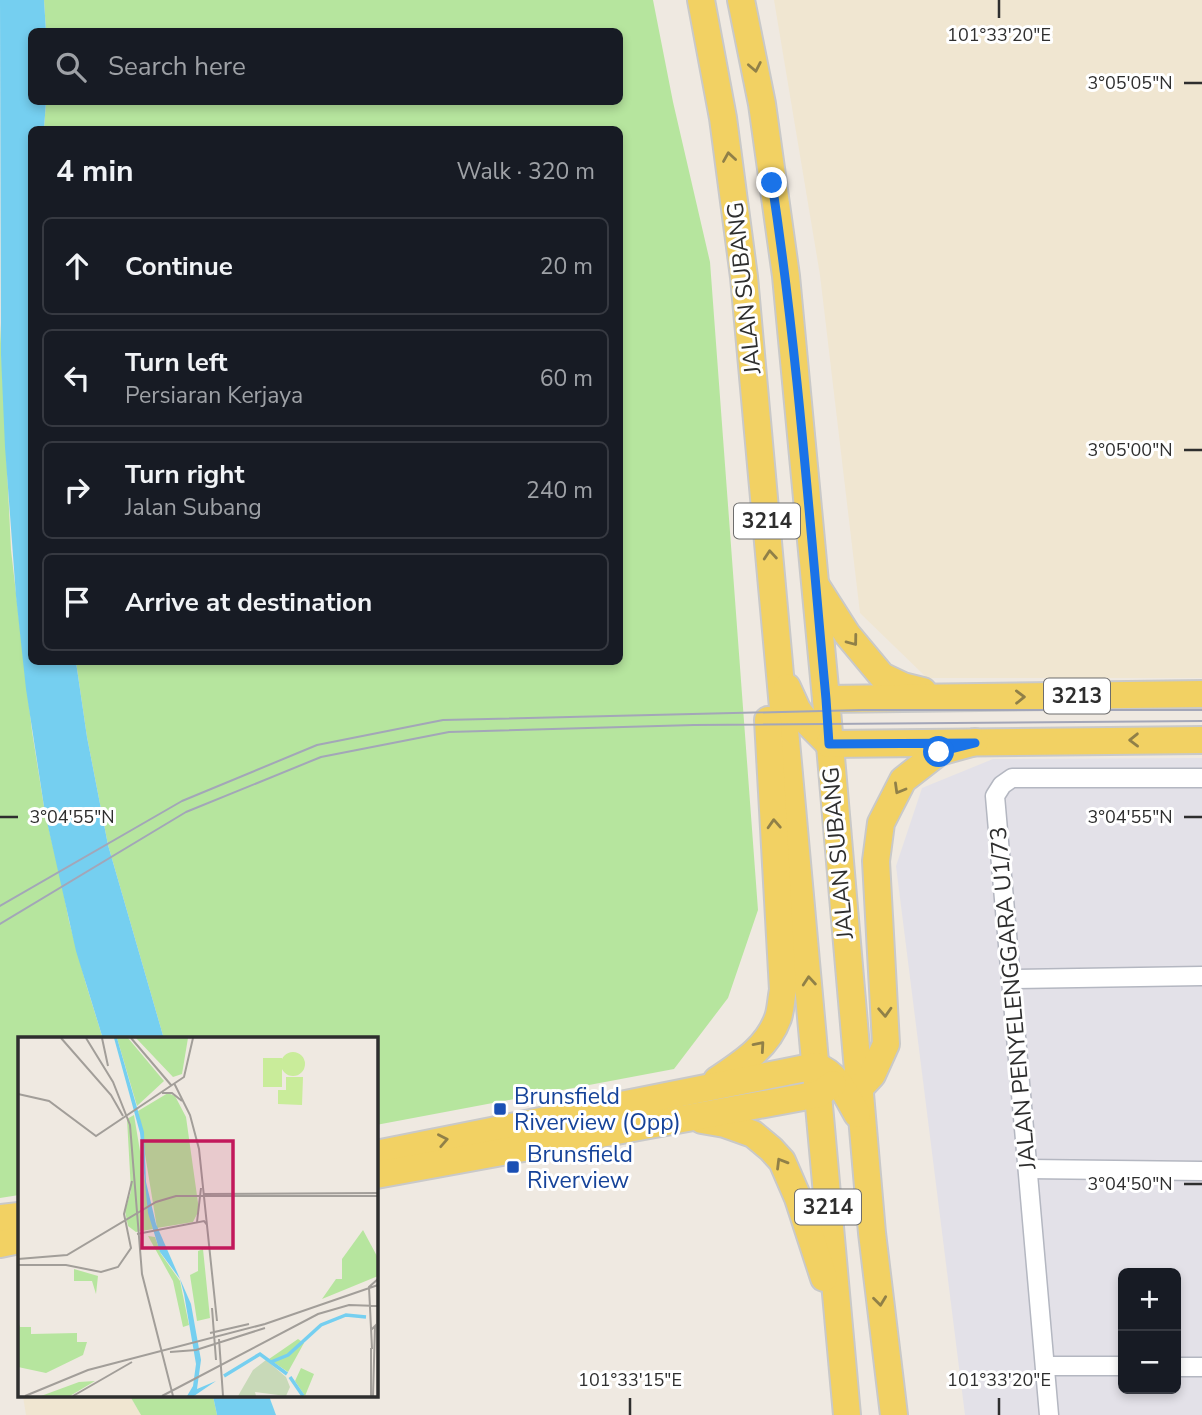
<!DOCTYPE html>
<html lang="en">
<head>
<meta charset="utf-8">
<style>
	:root { --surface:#171b24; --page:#20242c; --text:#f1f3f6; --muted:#9ea1a6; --line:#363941 }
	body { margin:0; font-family:"Nunito Sans",sans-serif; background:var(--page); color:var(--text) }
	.controls { position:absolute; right:21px; bottom:21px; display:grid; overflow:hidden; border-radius:10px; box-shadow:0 4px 10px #0003 }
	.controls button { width:63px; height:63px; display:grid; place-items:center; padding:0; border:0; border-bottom:2px solid var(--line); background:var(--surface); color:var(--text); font:35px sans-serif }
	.stop { position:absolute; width:21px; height:21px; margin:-16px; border:5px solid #1a73e8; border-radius:50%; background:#fff }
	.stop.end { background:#1a73e8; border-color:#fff; box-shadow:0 2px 7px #0008 }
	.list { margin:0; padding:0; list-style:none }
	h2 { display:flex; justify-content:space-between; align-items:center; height:91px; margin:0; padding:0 28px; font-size:30px }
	h2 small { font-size:23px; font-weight:400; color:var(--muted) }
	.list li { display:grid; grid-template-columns:46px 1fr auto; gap:21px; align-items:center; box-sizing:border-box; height:98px; margin:0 14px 14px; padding:0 14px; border:2px solid var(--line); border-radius:10px }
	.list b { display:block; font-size:26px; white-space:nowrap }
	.list p { margin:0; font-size:23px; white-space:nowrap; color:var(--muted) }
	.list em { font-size:23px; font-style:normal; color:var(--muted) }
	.icon { flex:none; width:38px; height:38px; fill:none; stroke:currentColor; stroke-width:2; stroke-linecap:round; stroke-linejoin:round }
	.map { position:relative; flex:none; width:1202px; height:1415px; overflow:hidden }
	.search { position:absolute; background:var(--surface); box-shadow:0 4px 10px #0003; left:28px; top:28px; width:595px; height:77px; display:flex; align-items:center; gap:18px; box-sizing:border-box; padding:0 24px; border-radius:10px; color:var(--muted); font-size:26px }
	.panel { position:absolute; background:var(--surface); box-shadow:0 4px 10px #0003; left:28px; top:126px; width:595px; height:539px; border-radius:10px }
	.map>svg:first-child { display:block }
</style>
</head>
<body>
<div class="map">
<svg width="1202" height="1415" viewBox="0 0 1202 1415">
	<rect width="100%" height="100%" fill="#efe9e1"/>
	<path fill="#e3e1e8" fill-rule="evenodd" d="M1202,758v657h-237l-69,-549 26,-78 71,-29zM1123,1273h53v116h-53z"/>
	<g fill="#f0e6d1">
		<path d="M774,0h428v678h-275l-67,-65 -40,-338z"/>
		<path d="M23,1396h107l11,19h-115z"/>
	</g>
	<g fill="#b6e59e">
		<path d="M44,0h609l20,102 37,160 48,648 -30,88 -54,71 -298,56v-86h-212l-56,-194 -21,-108 -11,-75h544v-532l-576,-1 2,-27h574v-70l-574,-1z"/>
		<path d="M0,323l11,227 21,181 13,82 16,67 8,41 17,63 17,55h-84v156l-19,3z"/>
		<path d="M130,1396h83l4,19h-76z"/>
	</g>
	<g fill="#75cff0">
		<path d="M0,0h44l2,31 -14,1v70h14l-2,27 -12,1v532h44l11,75 21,108 56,194h-61l-27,-88 -31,-138 -19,-124 -10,-93 -11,-149 -4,-92z"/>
		<path d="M213,1396h56l7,19h-59z"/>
	</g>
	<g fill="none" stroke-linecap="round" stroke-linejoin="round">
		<defs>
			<g id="street">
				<path d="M1011,979l191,-3"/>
				<path d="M1028,1169l174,2"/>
				<path d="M1046,1366h77"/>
				<path d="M1176,1367h26"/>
				<path d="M1049,1415l-54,-619 7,-11 10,-7h190"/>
			</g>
			<g id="primary">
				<path d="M701,0l22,118 21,159 103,1138"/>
				<path d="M741,0l21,104 24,172 40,423 46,534 22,182"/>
				<path d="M817,587l30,47 35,42 21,10 20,5"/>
				<path d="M787,687l10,22 9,12 23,23"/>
				<path d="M826,699l376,-5"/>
				<path d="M829,744l373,-4"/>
				<path d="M717,1080c25,-17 50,-32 61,-62 3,-9 3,-19 5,-28l-15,-270"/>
				<path d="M859,1089l13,-14 14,-31 -10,-183 5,-38 22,-43 36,-28 36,-10"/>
				<path d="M702,1120l23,4 28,10 18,15 11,12 16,37 26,80"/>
				<path d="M376,1154l440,-88c22,8 30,29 41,48"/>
				<path d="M376,1175l443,-81 14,-10"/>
				<path d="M0,1218l19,-2"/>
				<path d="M0,1244l19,-4"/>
			</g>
		</defs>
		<use href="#street" stroke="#b4b7c1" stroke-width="21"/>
		<use href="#primary" stroke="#c9c9c9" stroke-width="30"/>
		<use href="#street" stroke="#fff" stroke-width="18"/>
		<use href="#primary" stroke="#f2d163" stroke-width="26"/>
		<g stroke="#a3a6b8" stroke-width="2">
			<path d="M0,906l182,-105 135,-56 126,-25 419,-10h340"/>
			<path d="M0,924l186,-112 135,-55 128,-25 245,-7 508,-4"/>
		</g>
	</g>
	<defs><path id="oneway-chevron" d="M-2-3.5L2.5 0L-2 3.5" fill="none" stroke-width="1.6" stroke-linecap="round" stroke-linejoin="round" transform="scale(1.75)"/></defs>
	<g stroke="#908048">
		<use href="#oneway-chevron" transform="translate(755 67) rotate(79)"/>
		<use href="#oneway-chevron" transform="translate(729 157) rotate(-99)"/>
		<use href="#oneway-chevron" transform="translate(770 555) rotate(-95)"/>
		<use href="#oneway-chevron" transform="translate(853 641) rotate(53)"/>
		<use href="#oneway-chevron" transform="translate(1020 697) rotate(-1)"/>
		<use href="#oneway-chevron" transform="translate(1134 740) rotate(179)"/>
		<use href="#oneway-chevron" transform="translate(899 789) rotate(120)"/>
		<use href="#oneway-chevron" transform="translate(774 824) rotate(-93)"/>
		<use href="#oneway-chevron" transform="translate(809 981) rotate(-95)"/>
		<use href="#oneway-chevron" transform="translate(885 1012) rotate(87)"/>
		<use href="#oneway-chevron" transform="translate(760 1046) rotate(-49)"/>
		<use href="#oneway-chevron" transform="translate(443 1140) rotate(-11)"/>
		<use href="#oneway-chevron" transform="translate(781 1163) rotate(-121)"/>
		<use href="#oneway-chevron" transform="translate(880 1301) rotate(83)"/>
	</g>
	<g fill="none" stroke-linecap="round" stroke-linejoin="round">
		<path stroke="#1a73e8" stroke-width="9" d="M772,183c26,171 38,344 54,516l3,45 146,-1 -36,9"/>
	</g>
	<path fill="none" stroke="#2e2e2e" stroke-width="2.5" d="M999,0v18M1184,83h18M1184,450h18M0,817h18M1184,817h18M1184,1184h18M630,1398v17M999,1398v17"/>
	<g fill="#1a4fb4" stroke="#fff" stroke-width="2.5">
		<rect x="493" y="1102" width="14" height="14" rx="3.5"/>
		<rect x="506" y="1160" width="14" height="14" rx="3.5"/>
	</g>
	<g text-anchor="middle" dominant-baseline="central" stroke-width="6" stroke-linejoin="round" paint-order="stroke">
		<g fill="#fff" stroke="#6d6d6d" stroke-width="2">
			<rect x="734" y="503.5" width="66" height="35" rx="5"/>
			<rect x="1044" y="678.5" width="66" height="35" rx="5"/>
			<rect x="795" y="1189.5" width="66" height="35" rx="5"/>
		</g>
		<g font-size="21" font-weight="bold" fill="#2e2e2e">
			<text x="767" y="521">3214</text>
			<text x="1077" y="696">3213</text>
			<text x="828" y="1207">3214</text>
		</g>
		<g font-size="23" fill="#2e2e2e" stroke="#fff">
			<text transform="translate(744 288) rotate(-96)">JALAN SUBANG</text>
			<text transform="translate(838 853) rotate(-95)">JALAN SUBANG</text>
			<text transform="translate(1013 998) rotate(-95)">JALAN PENYELENGGARA U1/73</text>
		</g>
		<g font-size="23" fill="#164399" stroke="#fff" text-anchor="start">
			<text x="514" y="1096">Brunsfield<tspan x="514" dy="26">Riverview (Opp)</tspan></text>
			<text x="527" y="1154">Brunsfield<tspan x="527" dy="26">Riverview</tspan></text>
		</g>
	</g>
	<g transform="translate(18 1037)">
		<rect width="360" height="360" fill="#efe9e1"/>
		<path d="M99,1h11l36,43 -27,25zM118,1h52l-6,36 -9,3zM150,56l7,3 11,21 13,93 -6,12 -36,6 -19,-117zM116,78l19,114 -17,3 -8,-6 -3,-15 6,-20 -4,-72zM345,193l15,28v18l-56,23 14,-20h6v-20zM130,199l7,1 6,17 19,27 9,44 -6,2 -10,-46zM185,212l7,69 -13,3 -7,-46 8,-4v-20zM56,232l24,7 -2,18 -4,-13h-18zM0,284l2,6h11v7l46,-1v9h10l-4,13 -37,18 -28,-6zM280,302l6,4 -16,29 -19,-13zM283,331l13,6 -9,22 -10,-15zM77,344l-25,15h-29l38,-14z" fill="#b6e59e"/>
		<path d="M248,323l20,17 4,10 -4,9 -31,-4 1,4h-18l15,-26z" fill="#c8d9b8"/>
		<path d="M263 27a12 12 0 1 1 24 0a12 12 0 1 1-24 0ZM245,21h19v29h-19zM268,40h17l-1,28 -24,-1v-14h8z" fill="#c9ec9a"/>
		<path d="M96,1h3l27,94 2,50 10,42 35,80 10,56 -4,29 19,-8 -22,15h-7l6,-10 3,-22 -12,-70 -4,-15 -20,-27 -12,-39 -8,-80z" fill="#75cff0"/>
		<path fill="none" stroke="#75cff0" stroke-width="3.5" d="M253,325l17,-7 33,-30 25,-10 20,2M206,339l36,-22 27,20M272,340l13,19"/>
		<path fill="none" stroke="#a29e99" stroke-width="2" d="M43,1l50,57 12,21M68,1l27,44 17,43 12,149 31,122M84,1l6,28M113,1l40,47M156,46l16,32 9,34 18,172M144,56h10l10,8M0,57l31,7 47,35 88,-59 9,-39M186,157l174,-1M179,185l4,-34M119,197l67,-13 3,4M0,222l49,-4 89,-53 20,-6h202M0,228h48l35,7 17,-5 13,-19 -7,-34 8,-33M194,271l4,52M353,293l4,-4 -2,70M192,296l39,-9M201,302l4,57M354,312l-3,-62 9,-8M152,315l26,-2 69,-22M7,359l63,-26 177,-46 113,-39M55,359l59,-34M144,359l156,-82 31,-9 29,1M353,359v-48"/>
		<path fill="#c2185b" fill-opacity="0.15" stroke="#c2185b" stroke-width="3.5" d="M124,104h91v107h-91z"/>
		<rect width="360" height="360" fill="none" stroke="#2e2e2e" stroke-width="3.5"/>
	</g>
	<g font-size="18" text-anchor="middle" fill="#2e2e2e" stroke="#fff" stroke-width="6" stroke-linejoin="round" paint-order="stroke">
		<text x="999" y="41">101°33'20"E</text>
		<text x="1130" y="89">3°05'05"N</text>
		<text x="1130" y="456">3°05'00"N</text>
		<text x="72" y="823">3°04'55"N</text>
		<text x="1130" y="823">3°04'55"N</text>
		<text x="1130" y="1190">3°04'50"N</text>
		<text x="630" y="1386">101°33'15"E</text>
		<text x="999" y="1386">101°33'20"E</text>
	</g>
</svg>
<div class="controls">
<button>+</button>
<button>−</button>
</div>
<div class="stop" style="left:939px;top:752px"></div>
<div class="stop end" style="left:772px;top:183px"></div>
<div class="search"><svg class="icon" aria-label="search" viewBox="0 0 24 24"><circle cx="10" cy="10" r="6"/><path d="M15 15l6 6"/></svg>Search here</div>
<section class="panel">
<h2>4 min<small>Walk · 320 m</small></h2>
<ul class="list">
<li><svg class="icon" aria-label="ahead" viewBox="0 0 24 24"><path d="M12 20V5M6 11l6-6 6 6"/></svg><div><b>Continue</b></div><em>20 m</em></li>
<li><svg class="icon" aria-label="left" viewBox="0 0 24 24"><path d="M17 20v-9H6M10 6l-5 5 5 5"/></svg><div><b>Turn left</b><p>Persiaran Kerjaya</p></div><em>60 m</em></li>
<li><svg class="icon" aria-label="right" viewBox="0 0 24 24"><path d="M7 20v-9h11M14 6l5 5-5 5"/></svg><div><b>Turn right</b><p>Jalan Subang</p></div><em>240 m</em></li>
<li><svg class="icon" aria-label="arrive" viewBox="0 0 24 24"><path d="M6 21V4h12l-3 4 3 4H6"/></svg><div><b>Arrive at destination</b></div></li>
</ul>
</section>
</div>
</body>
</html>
